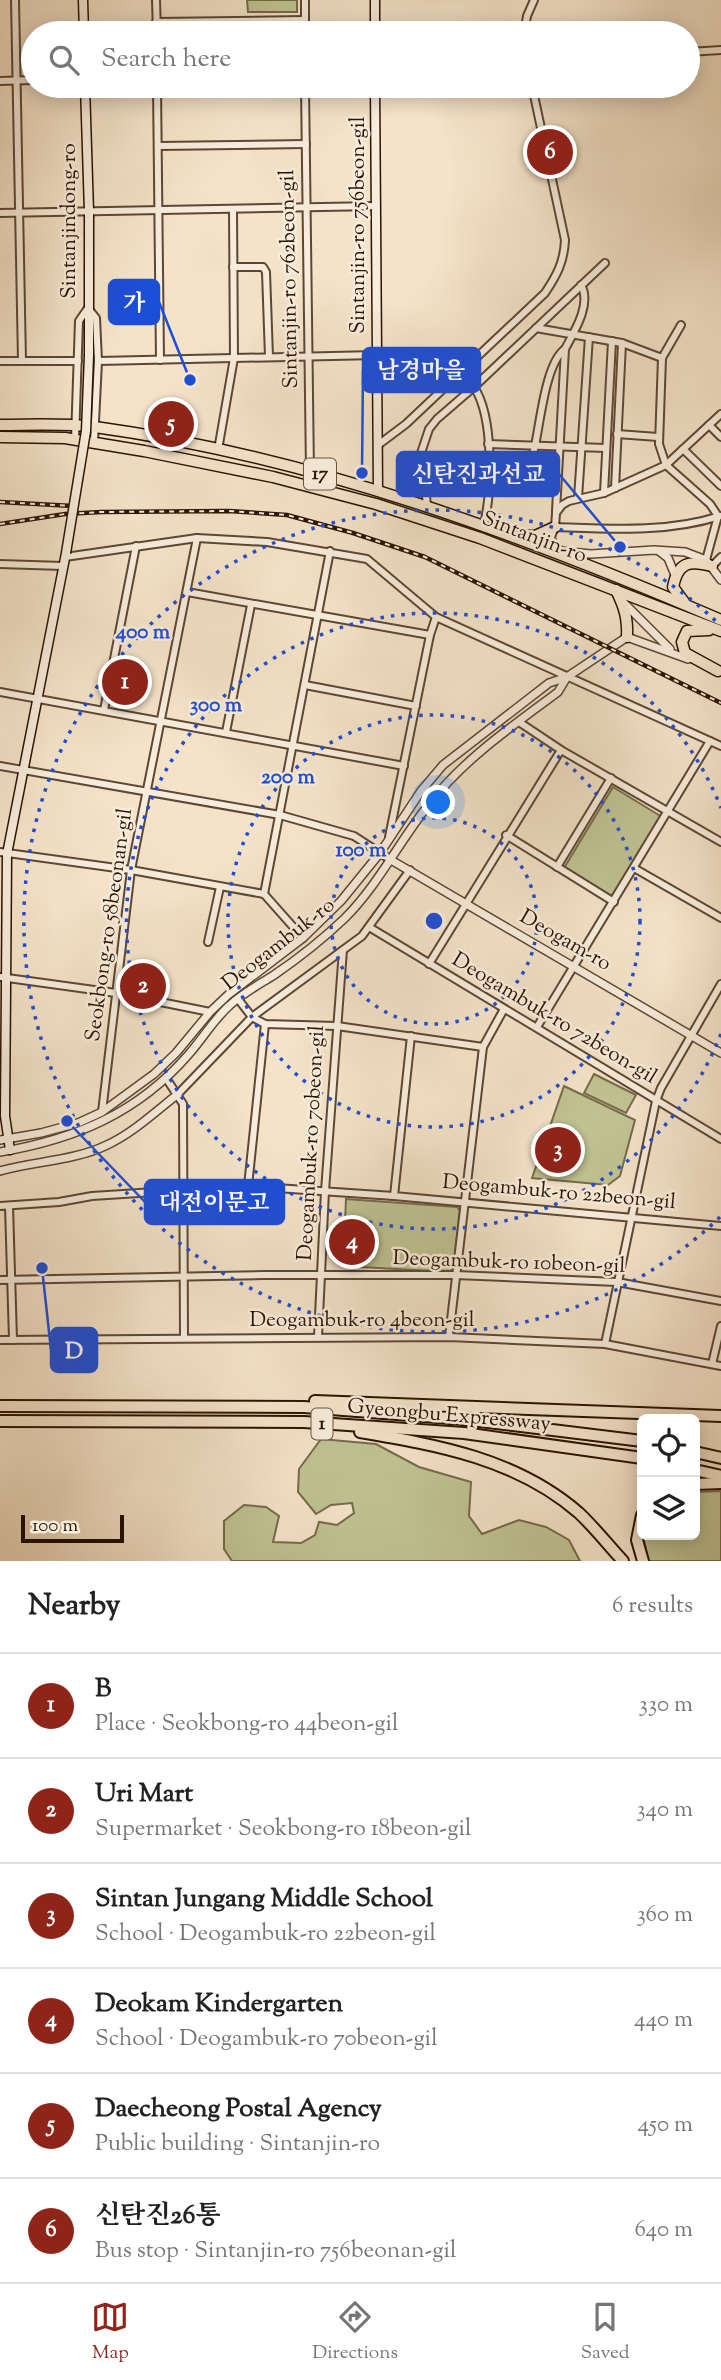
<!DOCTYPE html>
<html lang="en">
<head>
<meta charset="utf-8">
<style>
	:root { --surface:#fff; --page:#f2f2f2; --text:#222; --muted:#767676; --line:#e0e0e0; --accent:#8f2418 }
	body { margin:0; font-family:"Sorts Mill Goudy","Noto Serif KR",serif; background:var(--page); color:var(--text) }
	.controls { position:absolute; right:21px; bottom:21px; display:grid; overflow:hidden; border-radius:10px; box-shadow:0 4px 18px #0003 }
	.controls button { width:63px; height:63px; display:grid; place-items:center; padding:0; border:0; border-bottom:2px solid var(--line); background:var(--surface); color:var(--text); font:35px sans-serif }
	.scale { position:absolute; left:21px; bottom:18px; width:103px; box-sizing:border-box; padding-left:7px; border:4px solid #2b1301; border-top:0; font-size:19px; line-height:24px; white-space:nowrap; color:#2b1301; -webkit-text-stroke:5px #f8eddc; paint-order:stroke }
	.you { position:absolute; left:439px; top:803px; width:24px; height:24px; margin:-18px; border:5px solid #fff; border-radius:50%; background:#1a73e8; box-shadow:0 0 0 10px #1a73e833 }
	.badge { display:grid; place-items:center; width:46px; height:46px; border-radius:50%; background:var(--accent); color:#fff; font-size:23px; font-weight:700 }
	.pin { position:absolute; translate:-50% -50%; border:4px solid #fff; box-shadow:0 2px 7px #0006 }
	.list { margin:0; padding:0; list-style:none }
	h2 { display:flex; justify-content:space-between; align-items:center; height:91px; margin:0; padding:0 28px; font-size:30px }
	h2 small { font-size:23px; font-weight:400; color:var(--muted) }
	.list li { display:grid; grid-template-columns:46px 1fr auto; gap:21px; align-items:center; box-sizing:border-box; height:105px; padding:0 28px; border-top:2px solid var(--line) }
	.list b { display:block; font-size:26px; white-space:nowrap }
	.list p { margin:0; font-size:23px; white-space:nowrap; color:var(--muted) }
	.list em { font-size:23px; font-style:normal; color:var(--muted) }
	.icon { flex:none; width:38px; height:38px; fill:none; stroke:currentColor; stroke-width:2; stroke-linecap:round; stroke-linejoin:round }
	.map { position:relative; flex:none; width:721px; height:1561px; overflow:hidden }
	.search { position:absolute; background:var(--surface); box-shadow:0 4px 18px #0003; left:21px; right:21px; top:21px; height:77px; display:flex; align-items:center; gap:18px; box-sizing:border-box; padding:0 24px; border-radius:38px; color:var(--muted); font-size:26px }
	.sheet { height:721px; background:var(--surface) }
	nav { display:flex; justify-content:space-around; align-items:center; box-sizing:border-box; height:98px; border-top:2px solid var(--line); background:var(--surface); font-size:19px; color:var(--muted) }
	nav a { display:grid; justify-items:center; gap:4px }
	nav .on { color:var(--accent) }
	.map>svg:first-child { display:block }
</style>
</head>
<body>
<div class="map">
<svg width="721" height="1561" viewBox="0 0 721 1561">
	<rect width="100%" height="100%" fill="#f4e3c9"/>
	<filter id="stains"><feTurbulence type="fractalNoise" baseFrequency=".00286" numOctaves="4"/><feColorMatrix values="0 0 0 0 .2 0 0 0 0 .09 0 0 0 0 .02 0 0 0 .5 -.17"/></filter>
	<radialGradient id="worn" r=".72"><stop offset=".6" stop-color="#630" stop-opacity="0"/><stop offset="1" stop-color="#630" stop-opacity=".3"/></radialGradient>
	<g fill="#c0c393" stroke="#766b4a" stroke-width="2">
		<path d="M247,0h50v12h-49z"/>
		<path d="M613,787l49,30 -49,81 -49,-30z"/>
		<path d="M594,1074l42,21 -10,18 -42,-20z"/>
		<path d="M564,1086l71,34 -15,56 -12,9 -76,-7z"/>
		<path d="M346,1199l111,8 3,4 -7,58 -3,3 -107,-6z"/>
		<path d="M321,1439l55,5 43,23 52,15 -2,34 13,18 37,-14 27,7 23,13 11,21h-348l-8,-12v-28l20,-16 22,2 13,9 -6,26 28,1 14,-8 4,-13 18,3 17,-12 -2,-10 -21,2 -15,9 -18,-22 1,-23z"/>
		<path d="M721,1491v70h-73l-5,-26h52v-43z"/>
	</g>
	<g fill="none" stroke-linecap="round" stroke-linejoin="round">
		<defs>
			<g id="minor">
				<path d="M15,0l7,361"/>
				<path d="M156,0l1,33"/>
				<path d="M305,0v33"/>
				<path d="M156,22l149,-2"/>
				<path d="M524,33l3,-17 7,-16"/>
				<path d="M688,52l33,-2"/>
				<path d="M0,81l33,-1"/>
				<path d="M157,86l3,274"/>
				<path d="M305,86l5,386"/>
				<path d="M451,86l81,6"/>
				<path d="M158,146l148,-2"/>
				<path d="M0,213l376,-7"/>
				<path d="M233,267h30l3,5 3,85"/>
				<path d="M681,325l-19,33 -3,86 7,21 44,39 8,12 -12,44"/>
				<path d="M536,328l86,15 40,15"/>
				<path d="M0,361h78"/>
				<path d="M98,361l279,-6"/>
				<path d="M474,387c20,30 18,103 10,137"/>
				<path d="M709,425l12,12"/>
				<path d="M617,434l41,3"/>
				<path d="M75,439l4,-118 9,-13 8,10 2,43 -4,81"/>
				<path d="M488,444l118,4"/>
				<path d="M378,445l28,-21 139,-131c12,-18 19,-31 20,-53l-33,-154"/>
				<path d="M683,449l38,37"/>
				<path d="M218,450l16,-92 -1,-149"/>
				<path d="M615,488l7,-145"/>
				<path d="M520,492c3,-15 11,-28 14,-42 6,-24 11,-87 31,-101"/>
				<path d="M604,493l8,-152"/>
				<path d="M578,498l11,-161"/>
				<path d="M427,505l-6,-52 8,-24 8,-10 37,-32 131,-124"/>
				<path d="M556,511l9,-162c9,-17 27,-45 16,-64"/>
				<path d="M555,527c55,2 112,6 165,-11"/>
				<path d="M560,550l-7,-5 -2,-8 4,-10 1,-14 6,-8 7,-4 35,-8 62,-28 55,-51"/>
				<path d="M65,557l132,-19 70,4 100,17 69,58 285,129"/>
				<path d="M0,564l63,2"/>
				<path d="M712,566l9,-9"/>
				<path d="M187,592l243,43"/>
				<path d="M305,685l111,21"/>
				<path d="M0,692l404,74"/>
				<path d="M104,710l32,-164"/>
				<path d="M519,722l42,28 160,92"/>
				<path d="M226,732l25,-127"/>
				<path d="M0,766l280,49 74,21 37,24"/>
				<path d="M506,835l108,67"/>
				<path d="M389,837l41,-202 6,-18"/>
				<path d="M0,852l131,18 133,24 39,44"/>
				<path d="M557,867l54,-89"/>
				<path d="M634,868l87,50"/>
				<path d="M264,894l66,-343"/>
				<path d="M369,927l352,212"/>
				<path d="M208,942l12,-55"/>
				<path d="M429,964l132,-214"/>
				<path d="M0,977l116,16 94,19"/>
				<path d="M238,999l14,18 13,7 72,2 146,21"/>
				<path d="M537,1027l173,-286"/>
				<path d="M166,1078l17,26 1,234"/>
				<path d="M178,1094l74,-77 110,-81 48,-66"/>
				<path d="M102,1112l29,-242 66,-332"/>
				<path d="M248,1186l17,-162"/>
				<path d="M394,1196l17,-160"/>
				<path d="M0,1206l59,-4 33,-6 156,-10 146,10 327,30"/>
				<path d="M9,1206l4,134"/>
				<path d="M0,1280l263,-5h193l161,7 104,19"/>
				<path d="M318,1337l7,-146 18,-241"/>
				<path d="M449,1337l34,-290 21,-38"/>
				<path d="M0,1340l449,-3 156,7 116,22"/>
				<path d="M605,1344l51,-243 5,-13 60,-104"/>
				<path d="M712,1364l9,-38"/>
			</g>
			<g id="tertiary">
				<path d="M560,551l31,3 63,-4 31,2 21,8 15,20"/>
				<path d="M659,551l9,7 7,17"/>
				<path d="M624,603l46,46"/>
				<path d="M391,860l330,193"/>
				<path d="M0,1140l41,-7 37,-10 24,-11 52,-38 22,-21 34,-41 18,-17 75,-57 38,-37 39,-48 41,-62 22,-26 106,-82 18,-6 60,-40 61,22"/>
				<path d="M0,1152c76,-13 138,-39 189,-98 14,-16 25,-35 41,-49 13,-12 30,-21 44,-30 25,-17 49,-36 71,-57 34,-34 55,-78 85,-115 34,-44 84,-78 128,-111l9,-15"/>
				<path d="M0,1171c35,-10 74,-10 107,-26 26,-12 48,-33 71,-51"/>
			</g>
			<g id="secondary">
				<path d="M83,0l1,33"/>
				<path d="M375,0v33"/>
				<path d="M85,86l4,126v143"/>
				<path d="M375,86l3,404"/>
				<path d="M10,1150l-5,-34 2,-262 59,-301"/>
			</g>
			<g id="primary">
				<path d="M0,425c31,0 64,-2 95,2 218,30 425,107 626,193"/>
				<path d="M0,437l65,1 79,13 129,26 103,27 104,34 241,93"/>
				<path d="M519,536h16l20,-9"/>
				<path d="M616,590c8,16 12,28 11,47"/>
				<path d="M684,602l-11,-15c5,-25 16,-27 39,-21"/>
				<path d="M709,630l-22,1 -5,11 3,11 33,18"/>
			</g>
			<g id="motorway">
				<path d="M315,1401l406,15"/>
				<path d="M0,1406l304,1 159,12 179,22"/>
				<path d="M0,1421l304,1 160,11 178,25"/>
				<path d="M360,1432c78,13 157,27 219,81 16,15 29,32 44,48"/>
				<path d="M695,1452l26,6"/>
				<path d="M695,1470l26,6"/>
				<path d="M695,1484l26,-1"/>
				<path d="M642,1515l-5,25 6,21"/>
			</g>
		</defs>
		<use href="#minor" stroke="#5d4733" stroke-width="10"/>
		<use href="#tertiary" stroke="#5d4733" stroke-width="10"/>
		<use href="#secondary" stroke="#2b1301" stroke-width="11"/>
		<use href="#primary" stroke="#2b1301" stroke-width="13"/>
		<use href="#motorway" stroke="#2b1301" stroke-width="14"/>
		<use href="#minor" stroke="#f8eddc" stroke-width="6"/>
		<use href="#tertiary" stroke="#f8eddc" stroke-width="7"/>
		<use href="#secondary" stroke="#f8eddc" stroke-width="8"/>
		<use href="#primary" stroke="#f4e3c9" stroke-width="10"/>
		<use href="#motorway" stroke="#f4e3c9" stroke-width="10"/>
		<defs>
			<g id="rail">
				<path d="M0,502l73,4"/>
				<path d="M0,524l65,-10 36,-2 128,-1 58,4 66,18 72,24 296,146"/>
			</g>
		</defs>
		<use href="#rail" stroke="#2b1301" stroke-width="4.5"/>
		<use href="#rail" stroke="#f8eddc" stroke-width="2" stroke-dasharray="5" stroke-linecap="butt"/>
		<defs>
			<path id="secondary-bridge" d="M66,553l20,-122 3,-76"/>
		</defs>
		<use href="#secondary-bridge" stroke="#2b1301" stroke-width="11" stroke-linecap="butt"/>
		<use href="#secondary-bridge" stroke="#f8eddc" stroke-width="8"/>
	</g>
	<g fill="none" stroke="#1d4ed8" stroke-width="3.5" stroke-dasharray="3.5 7">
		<circle cx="434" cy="921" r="103"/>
		<circle cx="434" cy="921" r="206"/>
		<path d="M721 1034A308 308 0 1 1 721 808"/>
		<path d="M720 1217A411 411 0 1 1 720 625"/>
	</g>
	<g text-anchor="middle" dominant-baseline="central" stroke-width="5" stroke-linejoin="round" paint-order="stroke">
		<g fill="#f8eddc" stroke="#685443" stroke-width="2">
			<rect x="304" y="458.5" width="32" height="31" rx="5"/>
			<rect x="311.5" y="1408.5" width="21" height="31" rx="5"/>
		</g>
		<g font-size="19" font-weight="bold" fill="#2b1301">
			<text x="320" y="474">17</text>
			<text x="322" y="1424">1</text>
		</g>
		<g font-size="21" fill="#2b1301" stroke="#f8eddc">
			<text transform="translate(70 221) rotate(-90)">Sintanjindong-ro</text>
			<text transform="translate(359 225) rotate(-90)">Sintanjin-ro 756beon-gil</text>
			<text transform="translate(290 279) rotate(-91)">Sintanjin-ro 762beon-gil</text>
			<text transform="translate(534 538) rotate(21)">Sintanjin-ro</text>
			<text transform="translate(110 925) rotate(-82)">Seokbong-ro 58beonan-gil</text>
			<text transform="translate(565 941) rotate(30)">Deogam-ro</text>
			<text transform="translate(279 945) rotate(-38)">Deogambuk-ro</text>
			<text transform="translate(554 1019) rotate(31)">Deogambuk-ro 72beon-gil</text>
			<text transform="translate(312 1143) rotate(-87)">Deogambuk-ro 70beon-gil</text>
			<text transform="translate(559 1193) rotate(5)">Deogambuk-ro 22beon-gil</text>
			<text transform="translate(509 1263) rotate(2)">Deogambuk-ro 10beon-gil</text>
			<text x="362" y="1321">Deogambuk-ro 4beon-gil</text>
			<text transform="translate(449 1416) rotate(5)">Gyeongbu Expressway</text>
		</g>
	</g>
	<circle cx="434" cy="921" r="10" fill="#1d4ed8" stroke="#f8eddc" stroke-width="3.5"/>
	<g font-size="21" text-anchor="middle" font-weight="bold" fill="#1d4ed8" stroke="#f8eddc" stroke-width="5" stroke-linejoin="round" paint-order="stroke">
		<text x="143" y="638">400 m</text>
		<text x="216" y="711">300 m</text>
		<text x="288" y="783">200 m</text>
		<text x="361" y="856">100 m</text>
	</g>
	<path fill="none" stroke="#1d4ed8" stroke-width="2.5" d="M190 380L159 302M362 473L363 370M620 547L559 474M67 1121L145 1202M42 1268L51 1350"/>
	<g fill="#1d4ed8" stroke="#f8eddc" stroke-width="2.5">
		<circle cx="190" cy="380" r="7"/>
		<circle cx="362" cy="473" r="7"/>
		<circle cx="620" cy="547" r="7"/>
		<circle cx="67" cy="1121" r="7"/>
		<circle cx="42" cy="1268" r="7"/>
	</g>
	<g fill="#1d4ed8" stroke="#1d4ed8" stroke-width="2.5">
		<rect x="109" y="280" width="50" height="44" rx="7"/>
		<rect x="363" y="348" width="117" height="44" rx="7"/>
		<rect x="397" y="452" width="162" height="44" rx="7"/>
		<rect x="145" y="1180" width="139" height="44" rx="7"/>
		<rect x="51" y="1328" width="46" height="44" rx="7"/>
	</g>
	<g font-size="23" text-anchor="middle" font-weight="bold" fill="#fff">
		<text x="134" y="311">가</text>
		<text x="421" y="378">남경마을</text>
		<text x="478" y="482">신탄진과선교</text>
		<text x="214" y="1210">대전이문고</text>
		<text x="74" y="1358">D</text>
	</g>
	<rect width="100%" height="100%" filter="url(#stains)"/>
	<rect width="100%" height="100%" fill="url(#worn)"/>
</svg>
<div class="controls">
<button><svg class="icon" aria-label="locate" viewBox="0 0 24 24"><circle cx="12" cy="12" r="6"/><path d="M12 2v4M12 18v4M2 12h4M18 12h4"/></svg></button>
<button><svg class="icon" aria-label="layers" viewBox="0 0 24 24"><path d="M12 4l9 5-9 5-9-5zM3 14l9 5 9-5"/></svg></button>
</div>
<div class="scale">100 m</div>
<div class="you"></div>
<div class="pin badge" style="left:125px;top:682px">1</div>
<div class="pin badge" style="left:143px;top:986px">2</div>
<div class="pin badge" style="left:558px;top:1150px">3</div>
<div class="pin badge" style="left:352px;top:1242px">4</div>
<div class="pin badge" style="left:171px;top:424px">5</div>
<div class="pin badge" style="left:550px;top:152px">6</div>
<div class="search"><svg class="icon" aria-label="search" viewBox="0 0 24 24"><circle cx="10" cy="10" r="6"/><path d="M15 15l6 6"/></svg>Search here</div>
</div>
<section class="sheet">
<h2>Nearby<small>6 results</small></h2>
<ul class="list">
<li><span class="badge">1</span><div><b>B</b><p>Place · Seokbong-ro 44beon-gil</p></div><em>330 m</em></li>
<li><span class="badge">2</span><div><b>Uri Mart</b><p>Supermarket · Seokbong-ro 18beon-gil</p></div><em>340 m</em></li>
<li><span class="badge">3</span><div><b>Sintan Jungang Middle School</b><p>School · Deogambuk-ro 22beon-gil</p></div><em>360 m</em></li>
<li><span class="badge">4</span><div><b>Deokam Kindergarten</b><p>School · Deogambuk-ro 70beon-gil</p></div><em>440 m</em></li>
<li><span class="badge">5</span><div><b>Daecheong Postal Agency</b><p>Public building · Sintanjin-ro</p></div><em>450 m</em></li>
<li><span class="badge">6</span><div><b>신탄진26통</b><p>Bus stop · Sintanjin-ro 756beonan-gil</p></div><em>640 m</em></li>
</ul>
</section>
<nav>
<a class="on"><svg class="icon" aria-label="map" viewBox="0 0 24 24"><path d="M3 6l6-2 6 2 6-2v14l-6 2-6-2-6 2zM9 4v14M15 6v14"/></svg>Map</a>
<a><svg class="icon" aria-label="directions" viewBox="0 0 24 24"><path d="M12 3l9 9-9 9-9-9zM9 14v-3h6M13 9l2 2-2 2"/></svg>Directions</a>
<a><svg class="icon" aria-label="saved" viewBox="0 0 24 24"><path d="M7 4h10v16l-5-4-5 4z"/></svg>Saved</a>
</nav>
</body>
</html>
